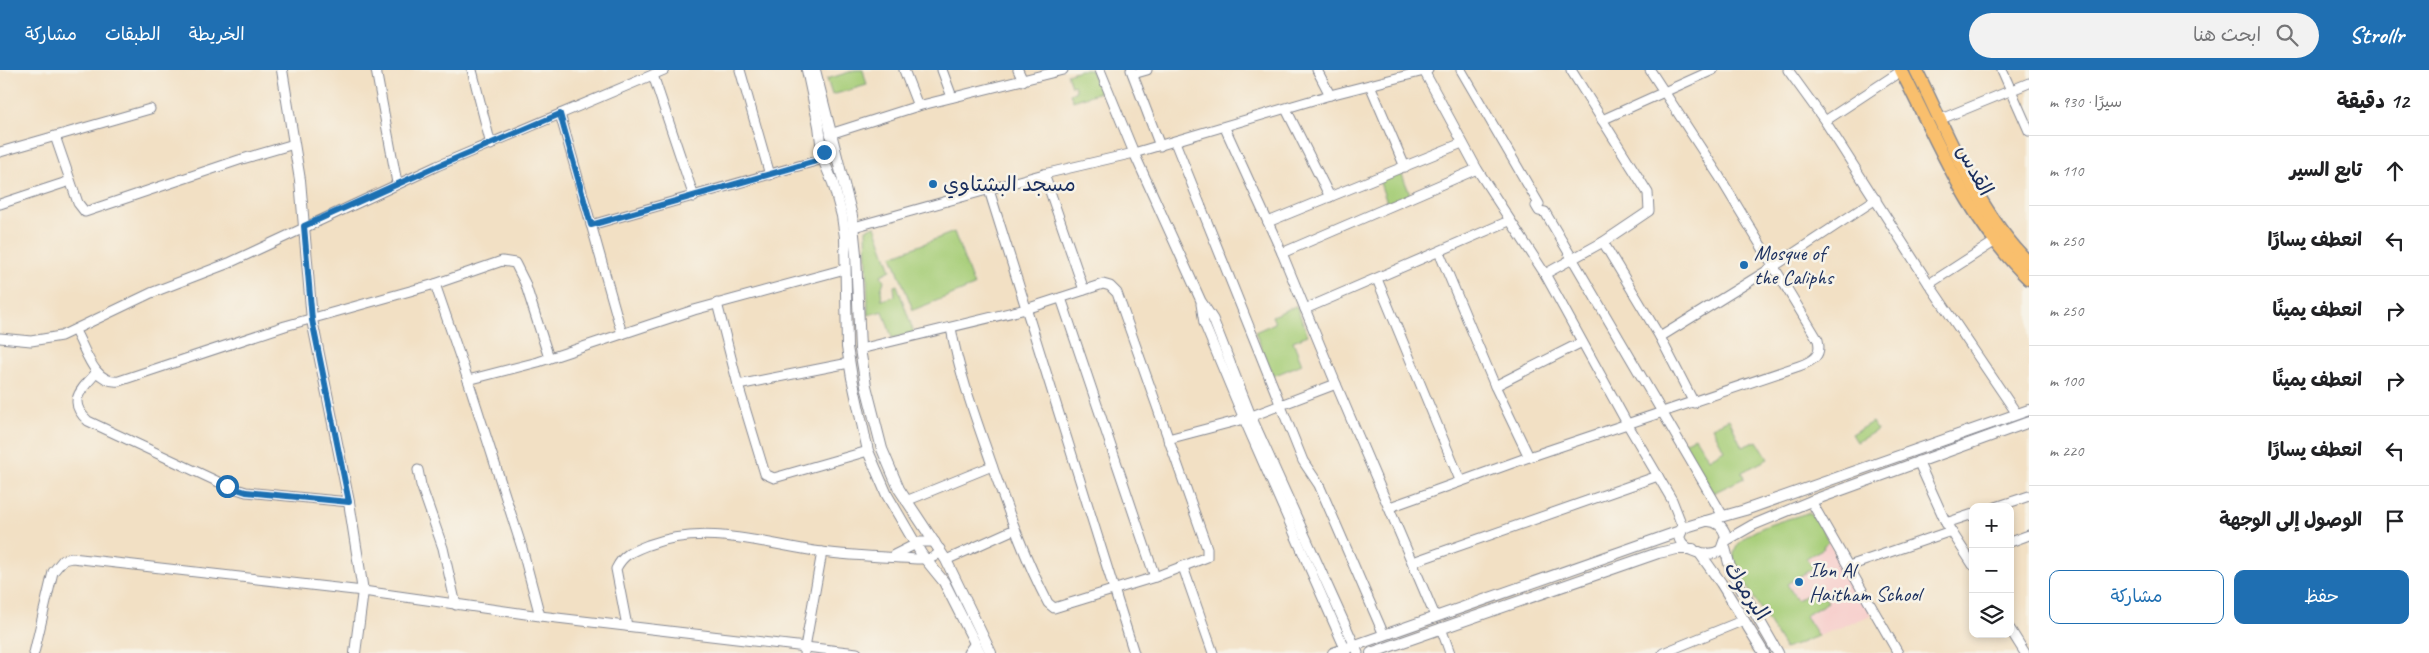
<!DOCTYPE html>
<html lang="ar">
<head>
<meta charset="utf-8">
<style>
	:root { --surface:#fff; --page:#f2f2f2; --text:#202124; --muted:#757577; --line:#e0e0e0; --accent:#1f6fb2 }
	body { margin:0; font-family:Caveat,"Playpen Sans Arabic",sans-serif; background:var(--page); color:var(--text); direction:rtl }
	.controls { position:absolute; right:15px; bottom:15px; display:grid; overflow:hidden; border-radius:10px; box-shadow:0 2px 8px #0003 }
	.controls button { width:45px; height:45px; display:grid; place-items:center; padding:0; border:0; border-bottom:1px solid var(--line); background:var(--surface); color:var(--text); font:25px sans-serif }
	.stop { position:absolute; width:15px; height:15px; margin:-11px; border:4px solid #1f6fb2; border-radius:50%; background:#fff }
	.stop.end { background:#1f6fb2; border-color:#fff; box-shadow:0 1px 5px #0008 }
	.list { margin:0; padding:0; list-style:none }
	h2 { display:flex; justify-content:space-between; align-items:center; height:65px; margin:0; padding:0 20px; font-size:21px }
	h2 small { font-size:16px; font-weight:400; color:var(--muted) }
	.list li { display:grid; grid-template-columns:32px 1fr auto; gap:15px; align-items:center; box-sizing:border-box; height:70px; padding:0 20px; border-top:1px solid var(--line) }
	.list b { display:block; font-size:19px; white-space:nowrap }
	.list em { font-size:16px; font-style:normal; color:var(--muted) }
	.actions { display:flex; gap:10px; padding:15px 20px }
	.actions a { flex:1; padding:11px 0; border:1px solid var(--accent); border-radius:10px; text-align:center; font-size:18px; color:var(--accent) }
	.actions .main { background:var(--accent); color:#fff }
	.icon { flex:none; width:28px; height:28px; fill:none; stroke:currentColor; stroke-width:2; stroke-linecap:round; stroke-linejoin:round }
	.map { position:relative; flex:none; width:2029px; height:583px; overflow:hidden; direction:ltr }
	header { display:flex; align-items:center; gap:30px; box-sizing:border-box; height:70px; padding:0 25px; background:var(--accent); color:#fff }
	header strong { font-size:24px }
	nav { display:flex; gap:28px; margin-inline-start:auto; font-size:18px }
	.search { width:350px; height:45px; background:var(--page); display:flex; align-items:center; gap:12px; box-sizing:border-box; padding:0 18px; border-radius:28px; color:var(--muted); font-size:19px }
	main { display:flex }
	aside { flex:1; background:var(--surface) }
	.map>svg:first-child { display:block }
</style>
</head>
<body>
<header>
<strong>Strollr</strong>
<div class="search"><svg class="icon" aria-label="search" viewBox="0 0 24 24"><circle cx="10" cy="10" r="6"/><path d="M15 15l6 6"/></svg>ابحث هنا</div>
<nav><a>الخريطة</a><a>الطبقات</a><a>مشاركة</a></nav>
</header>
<main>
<aside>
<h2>12 دقيقة<small>سيرًا · 930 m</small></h2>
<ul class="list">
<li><svg class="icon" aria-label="ahead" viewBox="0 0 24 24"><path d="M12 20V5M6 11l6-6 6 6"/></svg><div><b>تابع السير</b></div><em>110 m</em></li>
<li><svg class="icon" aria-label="left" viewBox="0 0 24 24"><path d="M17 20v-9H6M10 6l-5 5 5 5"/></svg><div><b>انعطف يسارًا</b></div><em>250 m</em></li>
<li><svg class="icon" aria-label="right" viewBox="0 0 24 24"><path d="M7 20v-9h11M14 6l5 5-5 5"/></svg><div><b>انعطف يمينًا</b></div><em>250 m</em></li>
<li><svg class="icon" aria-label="right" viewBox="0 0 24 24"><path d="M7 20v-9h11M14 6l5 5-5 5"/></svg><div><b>انعطف يمينًا</b></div><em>100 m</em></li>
<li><svg class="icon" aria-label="left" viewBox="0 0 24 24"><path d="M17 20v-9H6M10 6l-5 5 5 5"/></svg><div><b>انعطف يسارًا</b></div><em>220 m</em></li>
<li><svg class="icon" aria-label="arrive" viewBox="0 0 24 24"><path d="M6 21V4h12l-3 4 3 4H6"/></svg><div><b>الوصول إلى الوجهة</b></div></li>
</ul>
<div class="actions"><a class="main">حفظ</a><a>مشاركة</a></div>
</aside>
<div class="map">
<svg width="2029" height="583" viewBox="0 0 2029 583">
	<rect width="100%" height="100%" fill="#f7f3e8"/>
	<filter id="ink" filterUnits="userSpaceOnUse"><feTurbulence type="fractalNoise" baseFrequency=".02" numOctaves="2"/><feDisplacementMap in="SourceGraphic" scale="10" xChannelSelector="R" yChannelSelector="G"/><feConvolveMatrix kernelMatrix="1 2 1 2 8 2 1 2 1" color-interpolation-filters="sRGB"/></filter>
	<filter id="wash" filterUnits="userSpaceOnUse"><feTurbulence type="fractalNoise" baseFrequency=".0096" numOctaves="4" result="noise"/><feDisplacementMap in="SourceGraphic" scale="20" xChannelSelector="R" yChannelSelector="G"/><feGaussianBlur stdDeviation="1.12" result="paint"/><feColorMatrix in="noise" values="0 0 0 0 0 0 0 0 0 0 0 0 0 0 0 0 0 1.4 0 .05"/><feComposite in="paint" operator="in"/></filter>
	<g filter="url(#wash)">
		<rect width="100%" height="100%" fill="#f2e0c4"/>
		<path fill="#f7d0cd" d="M1809,443l5,4 58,98 -87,34 -50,-82 -1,-10 4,-13 10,-11z"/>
		<g fill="#a6cd77" stroke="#607e6a">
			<path d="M856,0h7l4,15 -35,10 -5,-16z"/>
			<path d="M1080,0h11l9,22 -27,9 -3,-7 6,-3 -2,-6 -3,1 -4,-12z"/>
			<path d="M1401,102l9,22 -23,9 -8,-23z"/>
			<path d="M875,156l16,44 -10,5 3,6 -3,9 1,10 13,-4 -1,-10 3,-1 17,48 -22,5 -9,-27 -15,4 -2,-86z"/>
			<path d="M954,162l20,54 -61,24 -21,-54z"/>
			<path d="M1296,236l12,29 -15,6 9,23 -29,12 -18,-44 20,-9 -3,-7z"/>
			<path d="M1729,349l13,28 15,-6 11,18 -26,13 2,6 -31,15 -31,-50 13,-6 14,22 15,-9 -12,-23z"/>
			<path d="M1872,352l5,8 -20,12 -5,-8z"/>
			<path d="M1807,443l7,4 15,24 -6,5 1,2 -18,10 10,13 -3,2 -3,-3 -23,14 10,16 22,-12 9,14 -23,14 13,20 -33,13 -50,-82c-11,-36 47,-45 72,-54z"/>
		</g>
	</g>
	<g filter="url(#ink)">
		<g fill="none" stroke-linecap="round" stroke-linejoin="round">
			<defs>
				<g id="minor">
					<path d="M376,0l21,113"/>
					<path d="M472,0l19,75"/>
					<path d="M740,0l30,105"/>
					<path d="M904,0l14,36"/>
					<path d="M942,0l10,27"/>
					<path d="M1018,0l5,11"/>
					<path d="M1100,0l34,83 67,148 12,18 38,97 107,237"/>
					<path d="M1131,0l29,76"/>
					<path d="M1317,0l13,25"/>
					<path d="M1461,0l78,134 -3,2 3,5 6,1 178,304"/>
					<path d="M1788,0l37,51 104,163 88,130"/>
					<path d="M2002,0l27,61"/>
					<path d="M1424,1l53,98 68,105 83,151 44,75 11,28"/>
					<path d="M1133,4l14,-4"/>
					<path d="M653,5l41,122"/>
					<path d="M1370,15l35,82"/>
					<path d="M1286,39l44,88"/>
					<path d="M560,44l62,220"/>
					<path d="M1941,49l88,-36"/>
					<path d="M1602,50l111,-50"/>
					<path d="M1825,51l76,-50"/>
					<path d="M1225,58l57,125 54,131 99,232"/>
					<path d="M830,64l88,-28 145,-36"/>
					<path d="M55,66l23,67 7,9 154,-52 55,-16"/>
					<path d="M1175,72l128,319 16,24 65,150"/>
					<path d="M0,82l150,-43"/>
					<path d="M1044,104l40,116"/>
					<path d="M989,120l145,463"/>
					<path d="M0,134l70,-23"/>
					<path d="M1268,152l194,-79"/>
					<path d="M591,155l232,-66"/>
					<path d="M854,157l190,-53 90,-21 196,-58 98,-25"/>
					<path d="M1603,172l57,95 34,66"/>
					<path d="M1439,182l56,134 34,71"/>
					<path d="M1282,183l195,-84"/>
					<path d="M1545,204l58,-32 46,-31 -1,-18 -77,-123"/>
					<path d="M1377,209l83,201"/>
					<path d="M435,214l67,-23 13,2 10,20 24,75"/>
					<path d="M1929,214l65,-42"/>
					<path d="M1061,228l94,279"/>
					<path d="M717,233l21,82 27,89 9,4 94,-27"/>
					<path d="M1201,234l3,19 40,96 103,234"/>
					<path d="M1305,239l204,-88"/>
					<path d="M75,261c11,18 18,53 44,50l166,-55 150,-42 33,96 70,-18 156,-52 151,-41"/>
					<path d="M1660,267l113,-70 103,-68"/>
					<path d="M0,268l31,3 30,-5 90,-43 78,-30 208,-97 227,-96"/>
					<path d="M860,279l166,-40 77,-25 7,2 7,7 90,255v9l-52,20 -101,31 -6,-5c-22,-42 -38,-87 -54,-132 -16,-47 -34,-93 -43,-143"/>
					<path d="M97,302c-16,18 -31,29 -9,49l139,65 19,6 103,10"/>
					<path d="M468,310l54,168 18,68"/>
					<path d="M738,315l111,-22"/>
					<path d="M1495,316l87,-44"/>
					<path d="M1168,369l76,-20 92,-35"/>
					<path d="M1918,391l28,62 27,42"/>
					<path d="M418,400l3,15 22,63 13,57"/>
					<path d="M906,431l86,-35"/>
					<path d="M1811,431l87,152"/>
					<path d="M1390,437l139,-50 270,-91c14,-5 23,-10 19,-26l-99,-164 -69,-106"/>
					<path d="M1996,437l33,-11"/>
					<path d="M1946,453l27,-9"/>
					<path d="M2010,472l19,-7"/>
					<path d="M894,485l26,-13h15"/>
					<path d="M946,490l69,-31"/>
					<path d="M1413,492l245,-86"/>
					<path d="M1849,496l102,-35"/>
					<path d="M1183,497l30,86"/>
					<path d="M627,556l-11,-57c7,-15 17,-18 32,-24 59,-22 115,-1 174,7 31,4 64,5 95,7 10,0 19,1 23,-10"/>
					<path d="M1441,558l9,25"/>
					<path d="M2010,559l15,24"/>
					<path d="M34,583l19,-81 10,-12 9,-2 291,33 177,25 317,37"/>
					<path d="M804,583l18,-101"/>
					<path d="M968,583l7,-10"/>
					<path d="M1663,583l81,-33"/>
				</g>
				<g id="tertiary">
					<path d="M282,0l18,110 12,140 37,182 14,89 -8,62"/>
					<path d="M807,0l12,56 4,33 10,24 9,33 3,21 2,110 5,31 16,73 19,44 35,60 22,27 36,71"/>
					<path d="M815,0l37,146 4,38 4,95 6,37 16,63 17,40 47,71 45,93"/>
					<path d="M1706,451l39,-11 284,-100"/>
					<path d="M1706,451c10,-1 17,5 20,15l-5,14c-12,8 -38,2 -42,-13l4,-9z"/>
					<path d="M1725,471l28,-16 58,-24 218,-79"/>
					<path d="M1724,474l7,27 47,82"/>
					<path d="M1699,482l22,31 43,70"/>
					<path d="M1333,583l347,-122"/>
					<path d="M1371,583l287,-100 19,-4h16"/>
				</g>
				<g id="primary">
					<path d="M1901,0c37,72 68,152 128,209"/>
					<path d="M1916,0c33,66 60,140 113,193"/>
				</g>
			</defs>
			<use href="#minor" stroke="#868891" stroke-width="11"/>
			<use href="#tertiary" stroke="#868891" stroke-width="12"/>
			<use href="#primary" stroke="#868891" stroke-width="15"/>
			<use href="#minor" stroke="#fff" stroke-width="9"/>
			<use href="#tertiary" stroke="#fff" stroke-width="10"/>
			<use href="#primary" stroke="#f9bf6d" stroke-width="12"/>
		</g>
	</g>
	<g fill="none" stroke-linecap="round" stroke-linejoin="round" filter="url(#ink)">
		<path stroke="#1f6fb2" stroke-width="6" d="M227,416l19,6 103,10 -37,-182 -8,-94 134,-60 122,-52 31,111 232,-66 -1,-5 2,-2"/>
	</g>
	<g fill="#1f6fb2" stroke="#f7f3e8" stroke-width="2">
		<circle cx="933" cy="114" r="5"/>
		<circle cx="1744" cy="195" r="5"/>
		<circle cx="1799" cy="512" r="5"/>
	</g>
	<g text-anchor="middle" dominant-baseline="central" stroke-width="5" stroke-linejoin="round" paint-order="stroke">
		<g font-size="21" fill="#1b2f5e" stroke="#f7f3e8">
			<text transform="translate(1975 100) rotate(62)">القدس</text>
			<text transform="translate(1747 521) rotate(57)">اليرموك</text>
		</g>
		<g font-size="21" fill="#1b2f5e" stroke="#f7f3e8" text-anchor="start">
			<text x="943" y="114">مسجد البشتاوي</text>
			<text x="1754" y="183">Mosque of<tspan x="1754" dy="24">the Caliphs</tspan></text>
			<text x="1809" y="500">Ibn Al<tspan x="1809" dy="24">Haitham School</tspan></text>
		</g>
	</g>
</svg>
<div class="controls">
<button>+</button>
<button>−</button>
<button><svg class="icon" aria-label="layers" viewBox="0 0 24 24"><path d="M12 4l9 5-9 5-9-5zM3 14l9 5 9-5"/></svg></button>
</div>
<div class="stop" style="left:227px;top:416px"></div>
<div class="stop end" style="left:824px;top:82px"></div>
</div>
</main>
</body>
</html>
